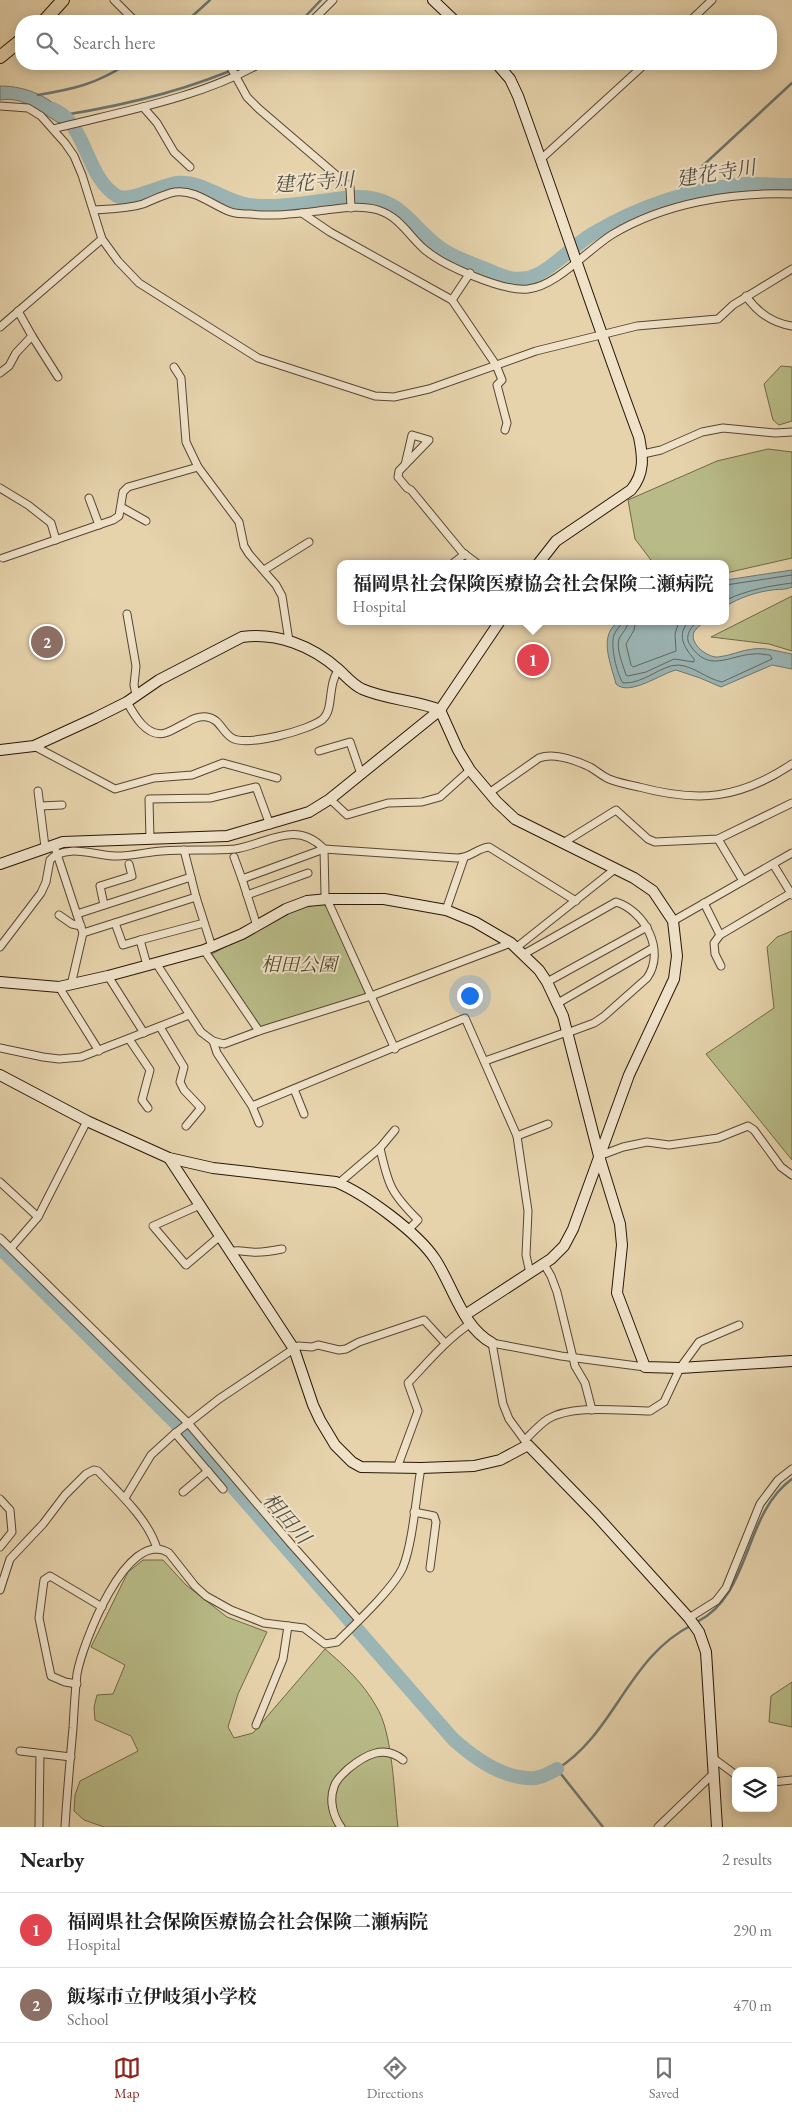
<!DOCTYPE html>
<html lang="en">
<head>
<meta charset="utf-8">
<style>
	:root { --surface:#fff; --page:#f6f6f6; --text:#222; --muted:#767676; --line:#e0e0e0; --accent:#8f2418 }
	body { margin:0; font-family:"EB Garamond","Noto Serif JP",serif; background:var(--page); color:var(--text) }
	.controls { position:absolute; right:15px; bottom:15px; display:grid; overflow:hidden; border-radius:10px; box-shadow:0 2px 12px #0003 }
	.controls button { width:45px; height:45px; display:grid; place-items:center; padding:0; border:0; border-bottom:1px solid var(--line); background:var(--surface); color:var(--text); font:25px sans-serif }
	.you { position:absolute; left:469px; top:995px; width:18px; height:18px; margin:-12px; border:4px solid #fff; border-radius:50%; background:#1a73e8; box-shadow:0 0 0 8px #1a73e833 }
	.badge { display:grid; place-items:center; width:32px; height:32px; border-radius:50%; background:var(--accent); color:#fff; font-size:16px; font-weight:700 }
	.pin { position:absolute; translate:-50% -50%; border:2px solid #fff; box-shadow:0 1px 5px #0006 }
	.popup { position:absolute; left:337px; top:560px; width:392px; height:65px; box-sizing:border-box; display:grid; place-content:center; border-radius:10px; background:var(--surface); filter:drop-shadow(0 1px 4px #0005); font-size:16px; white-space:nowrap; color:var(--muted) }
	.popup b { font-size:19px; color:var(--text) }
	.popup::after { content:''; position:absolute; left:50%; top:100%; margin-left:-10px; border:10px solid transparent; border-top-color:var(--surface) }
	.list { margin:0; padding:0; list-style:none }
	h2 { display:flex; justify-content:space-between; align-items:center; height:65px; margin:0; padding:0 20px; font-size:21px }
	h2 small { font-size:16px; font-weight:400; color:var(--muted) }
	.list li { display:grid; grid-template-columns:32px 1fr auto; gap:15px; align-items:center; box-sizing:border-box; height:75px; padding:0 20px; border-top:1px solid var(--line) }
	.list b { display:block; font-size:19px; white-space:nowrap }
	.list p { margin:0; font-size:16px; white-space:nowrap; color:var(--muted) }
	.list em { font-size:16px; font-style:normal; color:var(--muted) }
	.icon { flex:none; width:28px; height:28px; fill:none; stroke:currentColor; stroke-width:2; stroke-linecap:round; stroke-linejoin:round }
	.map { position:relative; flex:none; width:792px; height:1827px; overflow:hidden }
	.search { position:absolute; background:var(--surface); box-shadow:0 2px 12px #0003; left:15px; right:15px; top:15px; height:55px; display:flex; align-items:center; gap:12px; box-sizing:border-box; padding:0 18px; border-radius:20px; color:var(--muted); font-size:19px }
	.sheet { height:215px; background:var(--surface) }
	nav { display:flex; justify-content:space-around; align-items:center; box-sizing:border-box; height:70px; border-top:1px solid var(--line); background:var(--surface); font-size:14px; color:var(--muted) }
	nav a { display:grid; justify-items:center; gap:2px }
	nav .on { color:var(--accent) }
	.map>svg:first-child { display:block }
</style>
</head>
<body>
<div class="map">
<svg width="792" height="1827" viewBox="0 0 792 1827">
	<rect width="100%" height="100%" fill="#e6d3ac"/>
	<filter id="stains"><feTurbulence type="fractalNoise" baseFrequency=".004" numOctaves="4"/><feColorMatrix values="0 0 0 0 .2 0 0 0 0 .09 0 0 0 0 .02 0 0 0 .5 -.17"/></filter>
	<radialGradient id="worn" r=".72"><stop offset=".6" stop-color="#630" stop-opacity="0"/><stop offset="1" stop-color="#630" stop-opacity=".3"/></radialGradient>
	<g fill="#b8bb87" stroke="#706846">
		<path d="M781,366l11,1v54l-13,4 -6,-5 -9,-36z"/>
		<path d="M768,449l24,3v106l-66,15v-9h-72l-19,-25 -7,-39 89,-39z"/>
		<path d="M792,596v55l-23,-7 -58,-7z"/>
		<path d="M322,903l8,8 36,80 -2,4 -103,33 -49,-74 79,-43z"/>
		<path d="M792,931v229l-86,-106 68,-46 -7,-61 10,-10z"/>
		<path d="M143,1560h20l23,25 41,32 40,15 -29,62 -10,33 6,11 19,-5 72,-84c20,17 38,34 51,57 17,26 18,89 22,121h-294l-20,-7 -10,-9 1,-16 5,-14 58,-30 -7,-15 -36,-16 -1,-13 3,-12 16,-1 12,-29 -34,-18 37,-75z"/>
		<path d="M792,1682v45l-23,-5 2,-26z"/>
	</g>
	<g fill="#9bb5b5" stroke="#6d756f">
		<path d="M0,86c28,0 53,12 71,34l-12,3c-19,-11 -35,-27 -59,-23z"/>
		<path d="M792,570v17c-7,3 -13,2 -20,3 -16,2 -33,8 -46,16v-26z"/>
		<path d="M620,621h85c-4,4 -9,7 -11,11 -5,12 14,26 24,25 12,-1 23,-7 35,-8 12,-2 27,3 39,5v15l-20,-4 -51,22 -21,-9 -24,-8c-14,3 -47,27 -60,14 -5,-20 -19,-50 4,-63z"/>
	</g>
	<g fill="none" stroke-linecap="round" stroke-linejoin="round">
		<g stroke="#62665e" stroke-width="1">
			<path d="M726,585l66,-10"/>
			<path d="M726,600c21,-10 43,-14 66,-17"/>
			<path d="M622,621c-1,6 -6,8 -8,14 -4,10 3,40 9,48 21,1 38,-18 55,-18 16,1 29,14 44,17l50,-23 -2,-4c-5,0 -11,-2 -16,-1 -25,1 -45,20 -64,-9 -6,-9 1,-18 8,-24"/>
			<path d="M628,621c0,8 -6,11 -9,18 -3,10 4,26 7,36l2,1 18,-4 28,-13 20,3v-3c-10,-12 -18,-24 -5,-38"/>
			<path d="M636,621l-2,9 -8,14 5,21 2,2 43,-16 -1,-17 4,-13"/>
		</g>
		<g stroke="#6d756f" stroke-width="2.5">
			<path d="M187,21l23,-21"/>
			<path d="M301,21l20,-21"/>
			<path d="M38,95c36,-6 58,-11 89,-31"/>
			<path d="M64,115c62,-10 125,-25 182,-51"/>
			<path d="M674,198l9,-14 109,-101"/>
			<path d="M697,1622c55,-28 46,-108 95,-143"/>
			<path d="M603,1827l-46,-58c58,-36 71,-112 135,-144"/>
		</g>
		<g stroke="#9bb5b5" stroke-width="14">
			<path d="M53,109c4,2 8,4 11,7 24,22 25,63 53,80 12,7 44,-11 60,-13 27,-2 48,19 72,22 24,3 49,-1 72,-4 17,-2 33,-6 50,-3 34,5 47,37 74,53 13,8 29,13 43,19 15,6 23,11 40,8 20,-4 46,-34 66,-45 45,-27 99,-45 152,-49 15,-1 31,2 46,1"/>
			<path d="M0,1248l184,183 269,308c21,19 52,41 82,39 8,-1 15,-5 22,-9"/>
		</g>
		<defs>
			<g id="street">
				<path d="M114,0l21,21"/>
				<path d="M312,21l21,-21"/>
				<path d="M690,21l22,-21"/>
				<path d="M229,64l18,33 12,12 91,78 1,21"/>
				<path d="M0,106l28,2 13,8 24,27 9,13 8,19 20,64 16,22 21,22 119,75 117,38 19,1 35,-8 107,-38 101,-25 81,-7 15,-14 59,-36"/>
				<path d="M143,107l14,16 17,29 16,15"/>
				<path d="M53,129c66,-17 147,-31 206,-65"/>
				<path d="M541,159l104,-95"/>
				<path d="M94,210c16,-1 33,-1 49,-6 10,-4 21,-10 32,-12 21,-3 38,14 56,20 6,2 13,2 19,2 26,3 50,-1 76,-4 17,-2 35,-5 52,0 22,7 30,25 46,39 18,16 79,43 104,40 29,-3 60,-40 85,-55 52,-31 119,-42 179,-40"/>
				<path d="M302,213l28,19 122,68 44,65 6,15 -5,5 10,38 -2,7"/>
				<path d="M746,296c11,16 27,27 46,30"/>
				<path d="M452,300l18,-27"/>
				<path d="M0,327l102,-88"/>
				<path d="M32,336l26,41"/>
				<path d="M174,367l7,11 5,64 12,25"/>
				<path d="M0,373l9,-7 7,-13 16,-17 -14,-25"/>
				<path d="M643,454l18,-4 41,-18 21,-4 52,5 17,-1"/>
				<path d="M405,465l7,-30 17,5 -30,31 -1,6 9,11 4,2 51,62 16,12"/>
				<path d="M0,488l28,17 23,18 5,17"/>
				<path d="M89,498l10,27"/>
				<path d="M121,507l25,14"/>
				<path d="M3,558l110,-38 6,-4 4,-24 5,-5 70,-20 41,55 5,24 5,8 27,31 6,11 7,45"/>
				<path d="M452,564l13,-10"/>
				<path d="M264,570l45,-28"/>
				<path d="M127,614l9,52 -2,19 2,10"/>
				<path d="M127,702c7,13 20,36 38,31 7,-2 14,-7 21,-10 6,-4 13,-7 21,-6 13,2 15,15 25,21 15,9 78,-8 91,-19 11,-10 4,-34 16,-50"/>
				<path d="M34,746l81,43 39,-11 38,-3 31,-12 54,15"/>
				<path d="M319,751l31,-9 11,32"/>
				<path d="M38,791l7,56"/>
				<path d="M489,793l50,-35c15,-6 36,2 51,9 7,4 12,9 19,12 10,4 20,6 30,8 60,16 101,12 153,-23"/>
				<path d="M330,799l17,16 41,-12 34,-1 18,-5 30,-27"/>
				<path d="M40,806l22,-1"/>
				<path d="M150,839l-1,-40 61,-1 46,-11 14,38"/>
				<path d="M718,839l25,42"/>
				<path d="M563,843l53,-33 32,29 7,3 63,-3 74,-36"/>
				<path d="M184,850l12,47 16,50"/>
				<path d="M56,851l27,82 -12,52"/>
				<path d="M234,857l8,22 82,-30 133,9c14,0 20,-10 32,-11l87,54"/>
				<path d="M773,864l19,31"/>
				<path d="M242,879l15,47"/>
				<path d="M247,895l61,-22"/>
				<path d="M704,903l16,32 -6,8 1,11 6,12"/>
				<path d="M104,905l-4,-19 32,-10 -3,-12"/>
				<path d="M446,910l18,-52"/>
				<path d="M77,914l114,-37"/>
				<path d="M59,915l13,9 9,2"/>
				<path d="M673,921l119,-68"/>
				<path d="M115,923l8,22 17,-5"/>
				<path d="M83,933l113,-36"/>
				<path d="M720,935l71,-42"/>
				<path d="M0,947l41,-54 5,-11 4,-22c16,-18 49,-3 67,-4 15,0 30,-4 45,-5 13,-1 26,-1 39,-1 11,0 23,0 34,-1 32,-5 61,-30 89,0l1,46 70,154"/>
				<path d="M517,947l98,-78"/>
				<path d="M204,950l55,81"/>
				<path d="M524,954l92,-52c29,9 50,49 31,76l-44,39 -9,6 -27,10"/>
				<path d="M156,963l45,69 12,9 11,3 35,-13 112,-35 140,-53"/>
				<path d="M147,965l-7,-25 64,-17"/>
				<path d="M108,976l36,57"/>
				<path d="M547,982l100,-55"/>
				<path d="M59,987l40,64"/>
				<path d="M558,1003l95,-55"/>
				<path d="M160,1027l24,40 -4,15 4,8 17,18 -15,18"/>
				<path d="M129,1039l21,31 -8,30 6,8"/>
				<path d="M213,1041l4,12 35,53 213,-88 52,118 31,-12"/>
				<path d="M0,1048l43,9 16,2 22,-2 108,-42"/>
				<path d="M485,1061l82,-29"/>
				<path d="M294,1089l10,25"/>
				<path d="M252,1106l7,17"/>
				<path d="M517,1136l11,75 -2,44 4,18"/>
				<path d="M380,1148c8,37 11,45 38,72l-10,10"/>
				<path d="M599,1156l24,-9 24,-5 22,3 49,-7 30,-12 6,4 27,37 11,8"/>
				<path d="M0,1182l38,35"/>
				<path d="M339,1183l41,-35 15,-18"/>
				<path d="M200,1205l-47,21 33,39 34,-29"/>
				<path d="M0,1238l188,185 104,122 67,75"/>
				<path d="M11,1248l27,-31 49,-96"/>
				<path d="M230,1252c9,-3 13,0 22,0 10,1 20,-1 30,-3"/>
				<path d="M544,1264l7,12 6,16 18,74 10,17 7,27"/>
				<path d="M175,1433l48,56"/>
				<path d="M525,1440c7,-7 15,-16 23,-21 25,-15 73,-8 102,-8l14,-9 16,-34 19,-26 40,-17"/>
				<path d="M528,1445l-19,-26 -6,-15 -11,-61 69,13 84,11"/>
				<path d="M397,1468l21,-57 -10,-28c20,-21 39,-44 63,-60"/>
				<path d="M183,1492l25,-21"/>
				<path d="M125,1498l26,-43 22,-20 46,-36 79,-53 14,1 6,-2 21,5 7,-1 13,-7 65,-22 21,23"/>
				<path d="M0,1499l10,11 2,22 -12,15"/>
				<path d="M414,1512l20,4 2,6 -6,46"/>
				<path d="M0,1590l10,-31 33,-35 22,-29 21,-21 8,-4 4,1c20,21 51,49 59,78"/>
				<path d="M689,1618l27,-17 10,-13 34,-84 18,-24 14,-11"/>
				<path d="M77,1684l-12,-2 -14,-6 -12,-58 5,-38 6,-4 52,31"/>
				<path d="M256,1725l27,-66 5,-33"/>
				<path d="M20,1751l51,6"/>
				<path d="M713,1758l23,17"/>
				<path d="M773,1782l19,-2"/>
				<path d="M39,1827l1,-73"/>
				<path d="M65,1827c2,-33 5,-66 8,-99 1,-18 2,-36 4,-54 5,-29 50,-148 92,-121l26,33 11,10 25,14 33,13 40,5 21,16 12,-2c17,-17 57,-54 66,-75 10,-25 13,-71 18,-99"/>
				<path d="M341,1827c-8,-11 -12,-27 -7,-40 2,-8 9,-13 14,-18 17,-14 36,-25 55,-9"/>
				<path d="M658,1827l55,-53"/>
			</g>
			<g id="secondary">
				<path d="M433,0l22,21"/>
				<path d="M497,64l13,15 8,17c41,113 79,228 121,341 4,20 6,36 -8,53l-75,51 -18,23"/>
				<path d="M0,750l34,-4 61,-28 32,-16 32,-22 83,-43c35,-5 70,9 96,32 8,7 14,15 24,20 25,11 53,11 78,21l18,40 12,20 27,32 18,17 119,59 19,13 20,30 4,35 -3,23 -45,96 -56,154 -9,17 -13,13 -86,56"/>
				<path d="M0,864l63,-22 164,-6 82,-24 21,-13 110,-89 60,-89"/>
				<path d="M0,982l59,5 49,-11 96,-26 38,-16 44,-25 21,-8 21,-2h56l62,11 29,12 36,21 28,27 8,12 16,34 36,140 21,68 2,21 -5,48 28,74 35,1 112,-7"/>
				<path d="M0,1075l87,46 82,37 44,10 123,14c29,12 81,50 99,77 18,27 27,68 57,84"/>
				<path d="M169,1158l125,191 19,56 7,15 15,25 17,17 9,5 60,1 53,-2 26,-6 28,-15 68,70 93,103 10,14 7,20 11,175"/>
			</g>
			<g id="highway">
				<path d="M44,21l19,-21"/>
				<path d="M0,57l21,-17"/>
			</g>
		</defs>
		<use href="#street" stroke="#584530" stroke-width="9"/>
		<use href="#secondary" stroke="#291606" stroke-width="12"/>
		<use href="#highway" stroke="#291606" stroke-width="14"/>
		<use href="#street" stroke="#efe2c9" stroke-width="7"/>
		<use href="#secondary" stroke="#efe2c9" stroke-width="10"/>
		<use href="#highway" stroke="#e6d3ac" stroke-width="12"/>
	</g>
	<g text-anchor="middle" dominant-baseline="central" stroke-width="4" stroke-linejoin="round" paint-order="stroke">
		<g font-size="19" font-style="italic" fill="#54482d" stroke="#efe2c9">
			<text x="299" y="964">相田公園</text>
		</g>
		<g font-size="20" font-style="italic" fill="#514e43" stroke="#efe2c9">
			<text transform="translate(716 173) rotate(-9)">建花寺川</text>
			<text transform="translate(314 182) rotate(-4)">建花寺川</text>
			<text transform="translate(287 1518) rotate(49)">相田川</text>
		</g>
	</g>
	<rect width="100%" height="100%" filter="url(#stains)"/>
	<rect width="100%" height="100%" fill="url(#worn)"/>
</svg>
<div class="controls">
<button><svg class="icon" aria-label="layers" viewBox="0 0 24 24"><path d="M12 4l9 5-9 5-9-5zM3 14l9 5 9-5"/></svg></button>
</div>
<div class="you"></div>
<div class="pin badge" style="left:533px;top:660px;background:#e0444e">1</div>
<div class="popup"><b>福岡県社会保険医療協会社会保険二瀬病院</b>Hospital</div>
<div class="pin badge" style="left:47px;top:642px;background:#8d6e63">2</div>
<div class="search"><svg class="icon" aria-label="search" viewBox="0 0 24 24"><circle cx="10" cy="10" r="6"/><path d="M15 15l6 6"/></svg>Search here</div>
</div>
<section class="sheet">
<h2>Nearby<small>2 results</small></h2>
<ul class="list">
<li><span class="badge" style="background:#e0444e">1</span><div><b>福岡県社会保険医療協会社会保険二瀬病院</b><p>Hospital</p></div><em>290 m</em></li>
<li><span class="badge" style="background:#8d6e63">2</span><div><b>飯塚市立伊岐須小学校</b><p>School</p></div><em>470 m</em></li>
</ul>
</section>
<nav>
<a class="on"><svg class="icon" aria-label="map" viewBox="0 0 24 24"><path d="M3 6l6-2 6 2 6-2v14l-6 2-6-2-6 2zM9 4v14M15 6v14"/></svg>Map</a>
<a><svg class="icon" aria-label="directions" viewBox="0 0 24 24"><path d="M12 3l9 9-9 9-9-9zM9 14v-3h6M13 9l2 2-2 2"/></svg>Directions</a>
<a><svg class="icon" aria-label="saved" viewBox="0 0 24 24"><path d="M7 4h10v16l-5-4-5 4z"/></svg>Saved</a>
</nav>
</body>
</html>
